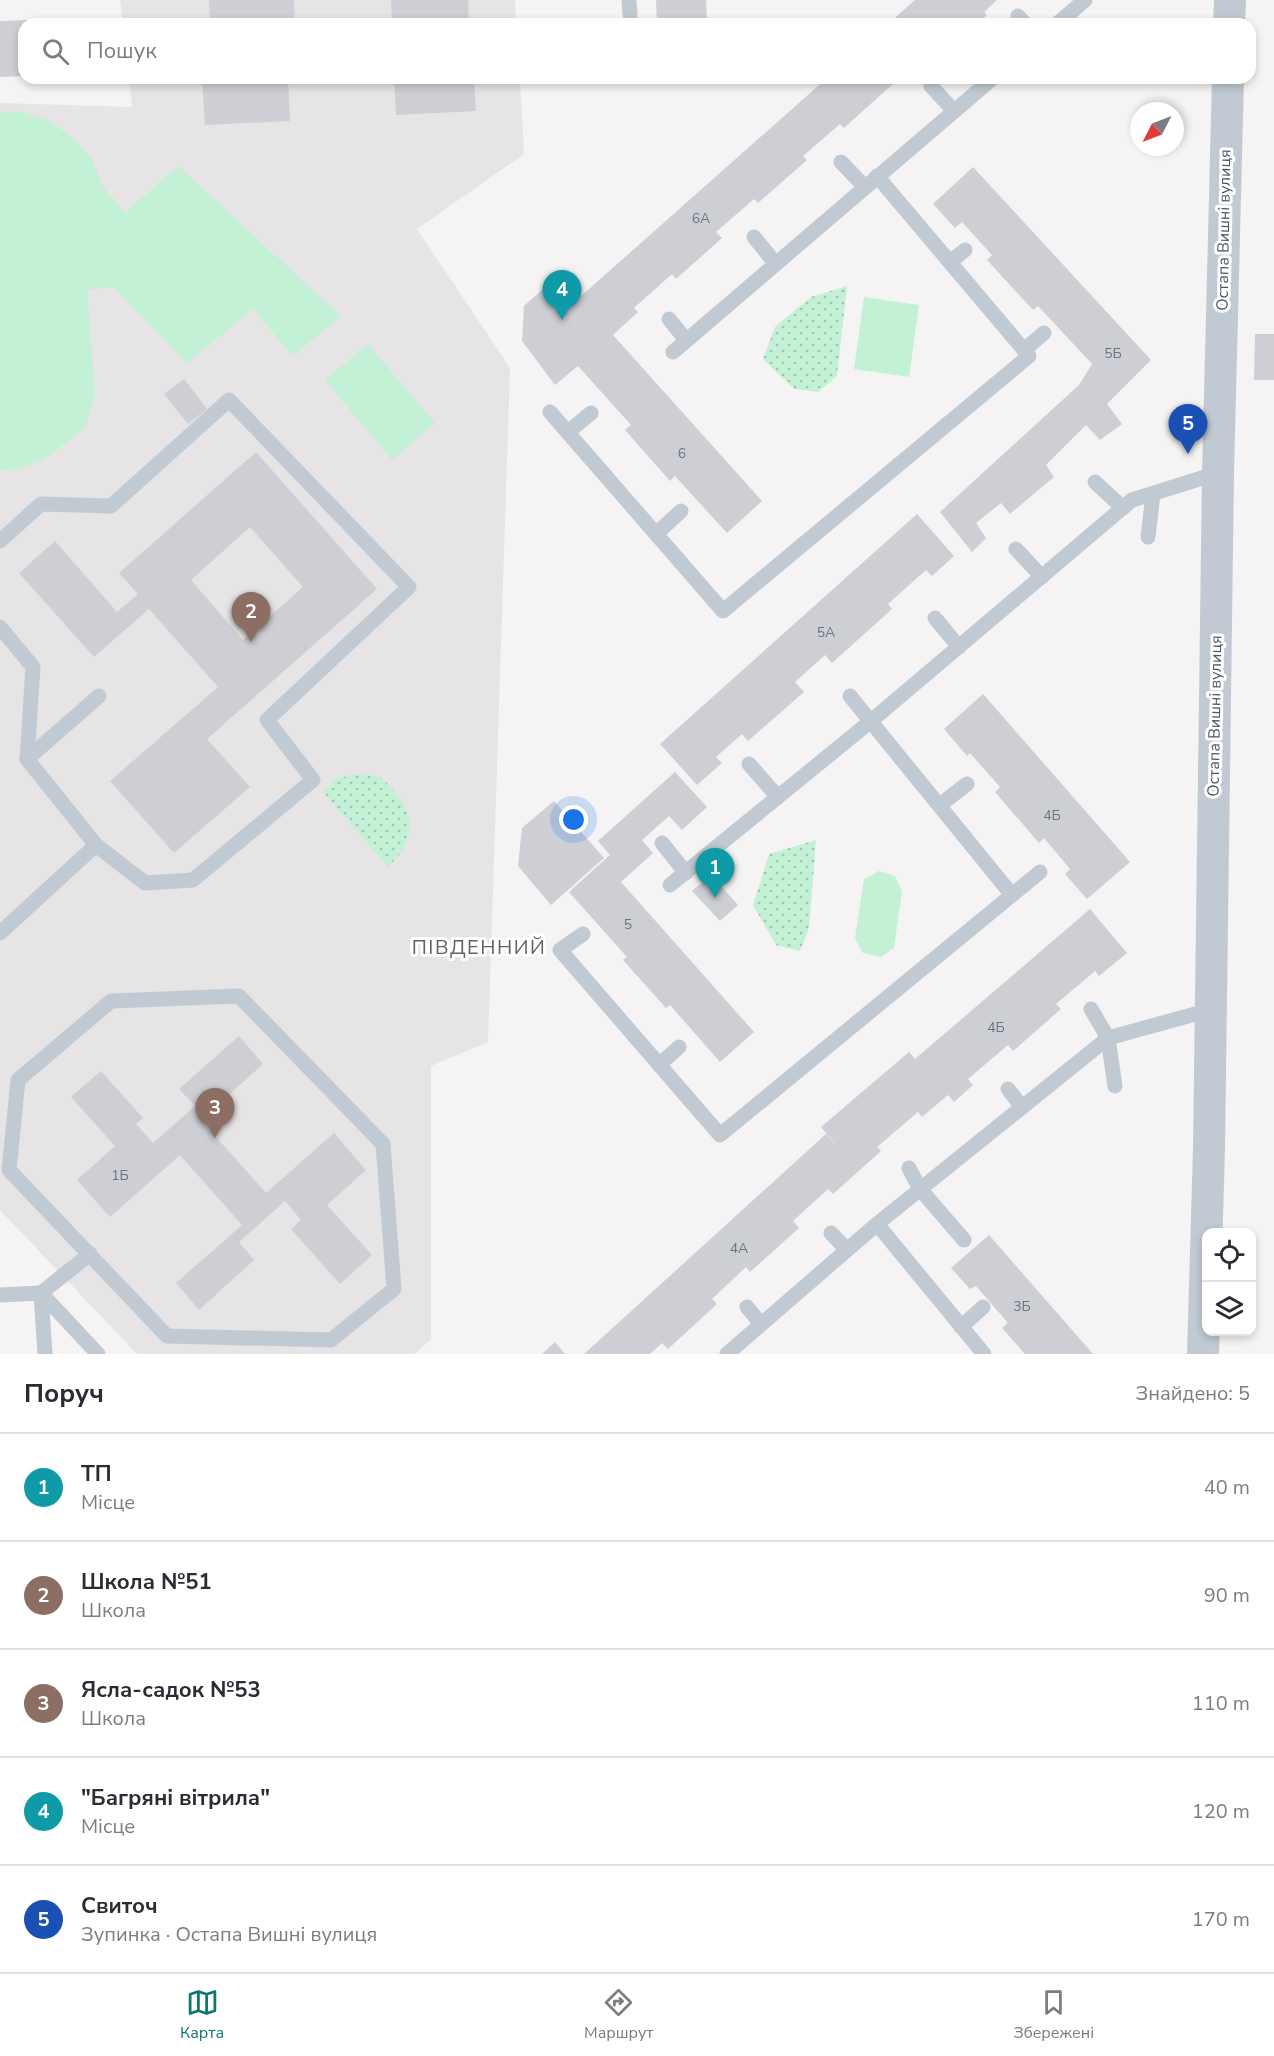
<!DOCTYPE html>
<html lang="uk">
<head>
<meta charset="utf-8">
<style>
	:root { --surface:#fff; --page:#f7f7f7; --text:#2b2b33; --muted:#7c7c81; --line:#e1e1e2; --accent:#0f766e }
	body { margin:0; font-family:"Nunito Sans",sans-serif; background:var(--page); color:var(--text) }
	.controls { position:absolute; right:18px; bottom:18px; display:grid; overflow:hidden; border-radius:12px; box-shadow:0 3px 9px #0003 }
	.controls button { width:54px; height:54px; display:grid; place-items:center; padding:0; border:0; border-bottom:2px solid var(--line); background:var(--surface); color:var(--text); font:30px sans-serif }
	.compass { position:absolute; left:1130px; top:102px; width:54px; height:54px; border-radius:50%; background:var(--surface); box-shadow:0 3px 9px #0003; rotate:228deg }
	.you { position:absolute; left:574px; top:820px; width:21px; height:21px; margin:-15px; border:4px solid #fff; border-radius:50%; background:#1a73e8; box-shadow:0 0 0 9px #1a73e833 }
	.badge { display:grid; place-items:center; width:39px; height:39px; border-radius:50%; background:var(--accent); color:#fff; font-size:20px; font-weight:700 }
	.pin { position:absolute; translate:-50% -50px; filter:drop-shadow(0 2px 3px #0008) }
	.pin::after { content:''; position:absolute; top:32px; width:21px; height:18px; background:inherit; clip-path:polygon(0 0,100% 0,50% 100%) }
	.list { margin:0; padding:0; list-style:none }
	h2 { display:flex; justify-content:space-between; align-items:center; height:78px; margin:0; padding:0 24px; font-size:26px }
	h2 small { font-size:20px; font-weight:400; color:var(--muted) }
	.list li { display:grid; grid-template-columns:39px 1fr auto; gap:18px; align-items:center; box-sizing:border-box; height:108px; padding:0 24px; border-top:2px solid var(--line) }
	.list b { display:block; font-size:22px; white-space:nowrap }
	.list p { margin:0; font-size:20px; white-space:nowrap; color:var(--muted) }
	.list em { font-size:20px; font-style:normal; color:var(--muted) }
	.icon { flex:none; width:33px; height:33px; fill:none; stroke:currentColor; stroke-width:2; stroke-linecap:round; stroke-linejoin:round }
	.map { position:relative; flex:none; width:1274px; height:1354px; overflow:hidden }
	.search { position:absolute; background:var(--surface); box-shadow:0 3px 9px #0003; left:18px; right:18px; top:18px; height:66px; display:flex; align-items:center; gap:15px; box-sizing:border-box; padding:0 21px; border-radius:18px; color:var(--muted); font-size:22px }
	.sheet { height:618px; background:var(--surface) }
	nav { display:flex; justify-content:space-around; align-items:center; box-sizing:border-box; height:84px; border-top:2px solid var(--line); background:var(--surface); font-size:16px; color:var(--muted) }
	nav a { display:grid; justify-items:center; gap:3px }
	nav .on { color:var(--accent) }
	.map>svg:first-child { display:block }
</style>
</head>
<body>
<div class="map">
<svg width="1274" height="1354" viewBox="0 0 1274 1354">
	<defs>
		<pattern id="park-dots" width="8" height="8" patternUnits="userSpaceOnUse" patternTransform="scale(1.5)"><rect width="8" height="8" fill="#c3f1d5"/><path d="M2 2h.1M6 6h.1" fill="none" stroke="#a0c6b0" stroke-width="1.8" stroke-linecap="round"/></pattern>
	</defs>
	<rect width="100%" height="100%" fill="#f5f3f3"/>
	<g fill="#e6e4e5">
		<path d="M120,0h395l1,24h-393z"/>
		<path d="M129,78h391l4,76 -107,75 93,139 -22,674 -57,24v273l-16,15h-278l-137,-144v-1107l132,4z"/>
	</g>
	<g fill="url(#park-dots)">
		<path d="M847,286l-10,90 -19,16 -24,-3 -31,-30 12,-32 36,-30z"/>
		<path d="M354,775c9,0 20,-1 28,3 4,3 7,8 10,11 26,25 22,55 -4,78l-65,-75 14,-14z"/>
		<path d="M816,840l-7,88 -9,23 -24,-6 -23,-40 16,-51z"/>
	</g>
	<g fill="#c3f1d5">
		<path d="M20,111l30,10 25,19 17,19 10,26 23,28 53,-47 163,150 -48,40 -40,-47 -66,54 -74,-76 -26,3 8,103 -10,35 -40,31 -31,12 -14,-2v-357z"/>
		<path d="M864,297l55,8 -10,72 -55,-8z"/>
		<path d="M368,344l67,79 -43,37 -67,-80z"/>
		<path d="M879,871l16,5 7,16 -8,56 -13,9 -18,-4 -8,-15 9,-59z"/>
	</g>
	<g fill="#cdcfd5" fill-rule="evenodd">
		<path d="M209,0h85l1,24h-85z"/>
		<path d="M391,0h77l1,24h-117v-2l40,-2z"/>
		<path d="M656,0h50l1,24h-50z"/>
		<path d="M915,0h82l-13,12 3,3 -10,9h-89z"/>
		<path d="M28,20v4h-4v52l-24,1v-56z"/>
		<path d="M202,78h86l2,43 -85,4z"/>
		<path d="M394,78h80l2,33 -80,4z"/>
		<path d="M827,78h64l4,4 -51,46 -4,-4 -37,32 4,4 -49,43 -4,-4 -38,33 6,6 -46,41 -4,-5 -38,34 4,4 -25,23 149,166 -35,32 -52,-57 -5,5 -45,-51 6,-5 -53,-59 -23,19 -33,-44 2,-35 37,-33 19,24z"/>
		<path d="M973,167l178,193 -44,44 15,20 -22,16 -14,-15 -40,40 8,12 -44,37 -9,-11 -25,20 10,15 -14,14 -32,-40 139,-127 13,-21 -54,-58 -5,4 -46,-50 5,-5 -30,-33 -7,6 -22,-24z"/>
		<path d="M1255,334h19v46h-20z"/>
		<path d="M184,379l23,30 -19,15 -24,-30z"/>
		<path d="M256,452l121,137 -170,150 43,48 -76,66 -64,-72 108,-94 -69,-78 -55,48 -75,-84 36,-32 62,71 21,-18 -19,-21zM250,527l53,60 -60,53 -52,-60z"/>
		<path d="M917,514l37,42 -22,20 -6,-6 -38,34 4,5 -60,54 -7,-8 -30,27 9,10 -56,49 -6,-7 -26,23 6,6 -25,22 -37,-41z"/>
		<path d="M983,694l147,168 -43,37 -22,-25 5,-5 -26,-31 -5,5 -44,-51 5,-5 -30,-34 -3,3 -23,-27z"/>
		<path d="M675,772l32,35 -25,23 -13,-14 -27,24 11,13 -32,29 133,150 -34,30 -50,-57 -4,3 -43,-48 4,-3 -58,-65 41,-37 -12,-14z"/>
		<path d="M554,801l50,57 -53,47 -33,-39 4,-38z"/>
		<path d="M711,875l27,30 -18,16 -28,-30z"/>
		<path d="M1090,909l37,44 -28,23 -4,-5 -39,33 5,5 -48,42 -5,-6 -40,34 5,6 -19,17 -6,-7 -26,22 -4,-5 -41,35 4,4 -48,43 -5,-5 -35,32 6,7 -49,44 -4,-5 -34,32 5,5 -49,45 -6,-6 -12,11h-66l242,-220 14,16 -19,-23 88,-75 6,7z"/>
		<path d="M239,1036l24,28 -62,56 65,73 68,-60 32,37 -39,35 45,50 -32,29 -49,-55 10,-9 -16,-19 -46,41 15,18 -55,50 -23,-27 66,-58 -62,-70 -70,62 -33,-37 38,-34 -44,-49 30,-26 42,47 -7,6 17,19 42,-37 -16,-17z"/>
		<path d="M989,1235l104,119h-68l-23,-26 6,-5 -32,-37 -6,3 -19,-21z"/>
		<path d="M555,1342l10,12h-23z"/>
	</g>
	<g fill="none" stroke-linecap="round" stroke-linejoin="round">
		<g stroke="#c1cad2" stroke-width="15">
			<path d="M629,0l1,15"/>
			<path d="M1018,16l7,8"/>
			<path d="M1057,24l28,-24"/>
			<path d="M931,86l23,25"/>
			<path d="M841,162l24,25"/>
			<path d="M754,237l22,27"/>
			<path d="M950,262l15,-12"/>
			<path d="M669,319l17,21"/>
			<path d="M1024,350l20,-17"/>
			<path d="M673,352l320,-274"/>
			<path d="M550,412l173,199 306,-255 -152,-180"/>
			<path d="M568,432l23,-19"/>
			<path d="M1095,482l28,26"/>
			<path d="M656,534l25,-23"/>
			<path d="M1148,537l5,-43"/>
			<path d="M0,541l41,-37 70,2 118,-106 180,187 -142,133 46,60 -120,100 -48,3 -49,-38 -69,-86 6,-92 -33,-40"/>
			<path d="M1016,549l26,28"/>
			<path d="M935,618l24,29"/>
			<path d="M27,759l72,-63"/>
			<path d="M749,764l29,33"/>
			<path d="M940,805l27,-21"/>
			<path d="M662,843l24,30"/>
			<path d="M670,885l201,-164 261,-221 86,-27"/>
			<path d="M1012,895l28,-23"/>
			<path d="M0,933l96,-88"/>
			<path d="M583,934l-23,16 160,185 292,-240 -162,-199"/>
			<path d="M239,996l144,148 11,145 -63,51 -164,-4 -158,-166 9,-90 93,-79z"/>
			<path d="M1091,1009l17,29 7,48"/>
			<path d="M659,1065l20,-18"/>
			<path d="M1008,1089l14,18"/>
			<path d="M909,1168l11,21 44,51"/>
			<path d="M877,1224l107,130"/>
			<path d="M831,1233l16,17"/>
			<path d="M90,1254l-49,39 57,61"/>
			<path d="M0,1295l41,-2 4,61"/>
			<path d="M747,1307l14,17"/>
			<path d="M961,1327l22,-20"/>
			<path d="M727,1354l150,-130 231,-186 102,-28"/>
		</g>
		<g stroke="#c1cad2" stroke-width="32">
			<path d="M1229,24l1,-24"/>
			<path d="M1203,1354l6,-205 9,-676 10,-395"/>
		</g>
	</g>
	<g text-anchor="middle" dominant-baseline="central" stroke-width="6" stroke-linejoin="round" paint-order="stroke">
		<g font-size="14" fill="#6b747e">
			<text x="701" y="218">6А</text>
			<text x="1113" y="353">5Б</text>
			<text x="682" y="453">6</text>
			<text x="826" y="632">5А</text>
			<text x="1052" y="815">4Б</text>
			<text x="628" y="924">5</text>
			<text x="996" y="1027">4Б</text>
			<text x="120" y="1175">1Б</text>
			<text x="739" y="1248">4А</text>
			<text x="1022" y="1306">3Б</text>
		</g>
		<g font-size="16" fill="#4a5661" stroke="#fff">
			<text transform="translate(1224 230) rotate(-89)">Остапа Вишні вулиця</text>
			<text transform="translate(1215 716) rotate(-89)">Остапа Вишні вулиця</text>
		</g>
		<g font-size="20" letter-spacing="1.5" fill="#5f6368" stroke="#fff">
			<text x="479" y="947">ПІВДЕННИЙ</text>
		</g>
	</g>
</svg>
<div class="controls">
<button><svg class="icon" aria-label="locate" viewBox="0 0 24 24"><circle cx="12" cy="12" r="6"/><path d="M12 2v4M12 18v4M2 12h4M18 12h4"/></svg></button>
<button><svg class="icon" aria-label="layers" viewBox="0 0 24 24"><path d="M12 4l9 5-9 5-9-5zM3 14l9 5 9-5"/></svg></button>
</div>
<svg class="compass" viewBox="-18 -18 36 36"><path d="M0-13l5 13h-10z" fill="#e53935"/><path d="M0 13l5-13h-10z" fill="#7c7c81"/></svg>
<div class="you"></div>
<div class="pin badge" style="left:715px;top:898px;background:#0f9aa8">1</div>
<div class="pin badge" style="left:251px;top:642px;background:#8d6e63">2</div>
<div class="pin badge" style="left:215px;top:1138px;background:#8d6e63">3</div>
<div class="pin badge" style="left:562px;top:320px;background:#0f9aa8">4</div>
<div class="pin badge" style="left:1188px;top:454px;background:#1a4fb4">5</div>
<div class="search"><svg class="icon" aria-label="search" viewBox="0 0 24 24"><circle cx="10" cy="10" r="6"/><path d="M15 15l6 6"/></svg>Пошук</div>
</div>
<section class="sheet">
<h2>Поруч<small>Знайдено: 5</small></h2>
<ul class="list">
<li><span class="badge" style="background:#0f9aa8">1</span><div><b>ТП</b><p>Місце</p></div><em>40 m</em></li>
<li><span class="badge" style="background:#8d6e63">2</span><div><b>Школа №51</b><p>Школа</p></div><em>90 m</em></li>
<li><span class="badge" style="background:#8d6e63">3</span><div><b>Ясла-садок №53</b><p>Школа</p></div><em>110 m</em></li>
<li><span class="badge" style="background:#0f9aa8">4</span><div><b>&quot;Багряні вітрила&quot;</b><p>Місце</p></div><em>120 m</em></li>
<li><span class="badge" style="background:#1a4fb4">5</span><div><b>Свиточ</b><p>Зупинка · Остапа Вишні вулиця</p></div><em>170 m</em></li>
</ul>
</section>
<nav>
<a class="on"><svg class="icon" aria-label="map" viewBox="0 0 24 24"><path d="M3 6l6-2 6 2 6-2v14l-6 2-6-2-6 2zM9 4v14M15 6v14"/></svg>Карта</a>
<a><svg class="icon" aria-label="directions" viewBox="0 0 24 24"><path d="M12 3l9 9-9 9-9-9zM9 14v-3h6M13 9l2 2-2 2"/></svg>Маршрут</a>
<a><svg class="icon" aria-label="saved" viewBox="0 0 24 24"><path d="M7 4h10v16l-5-4-5 4z"/></svg>Збережені</a>
</nav>
</body>
</html>
